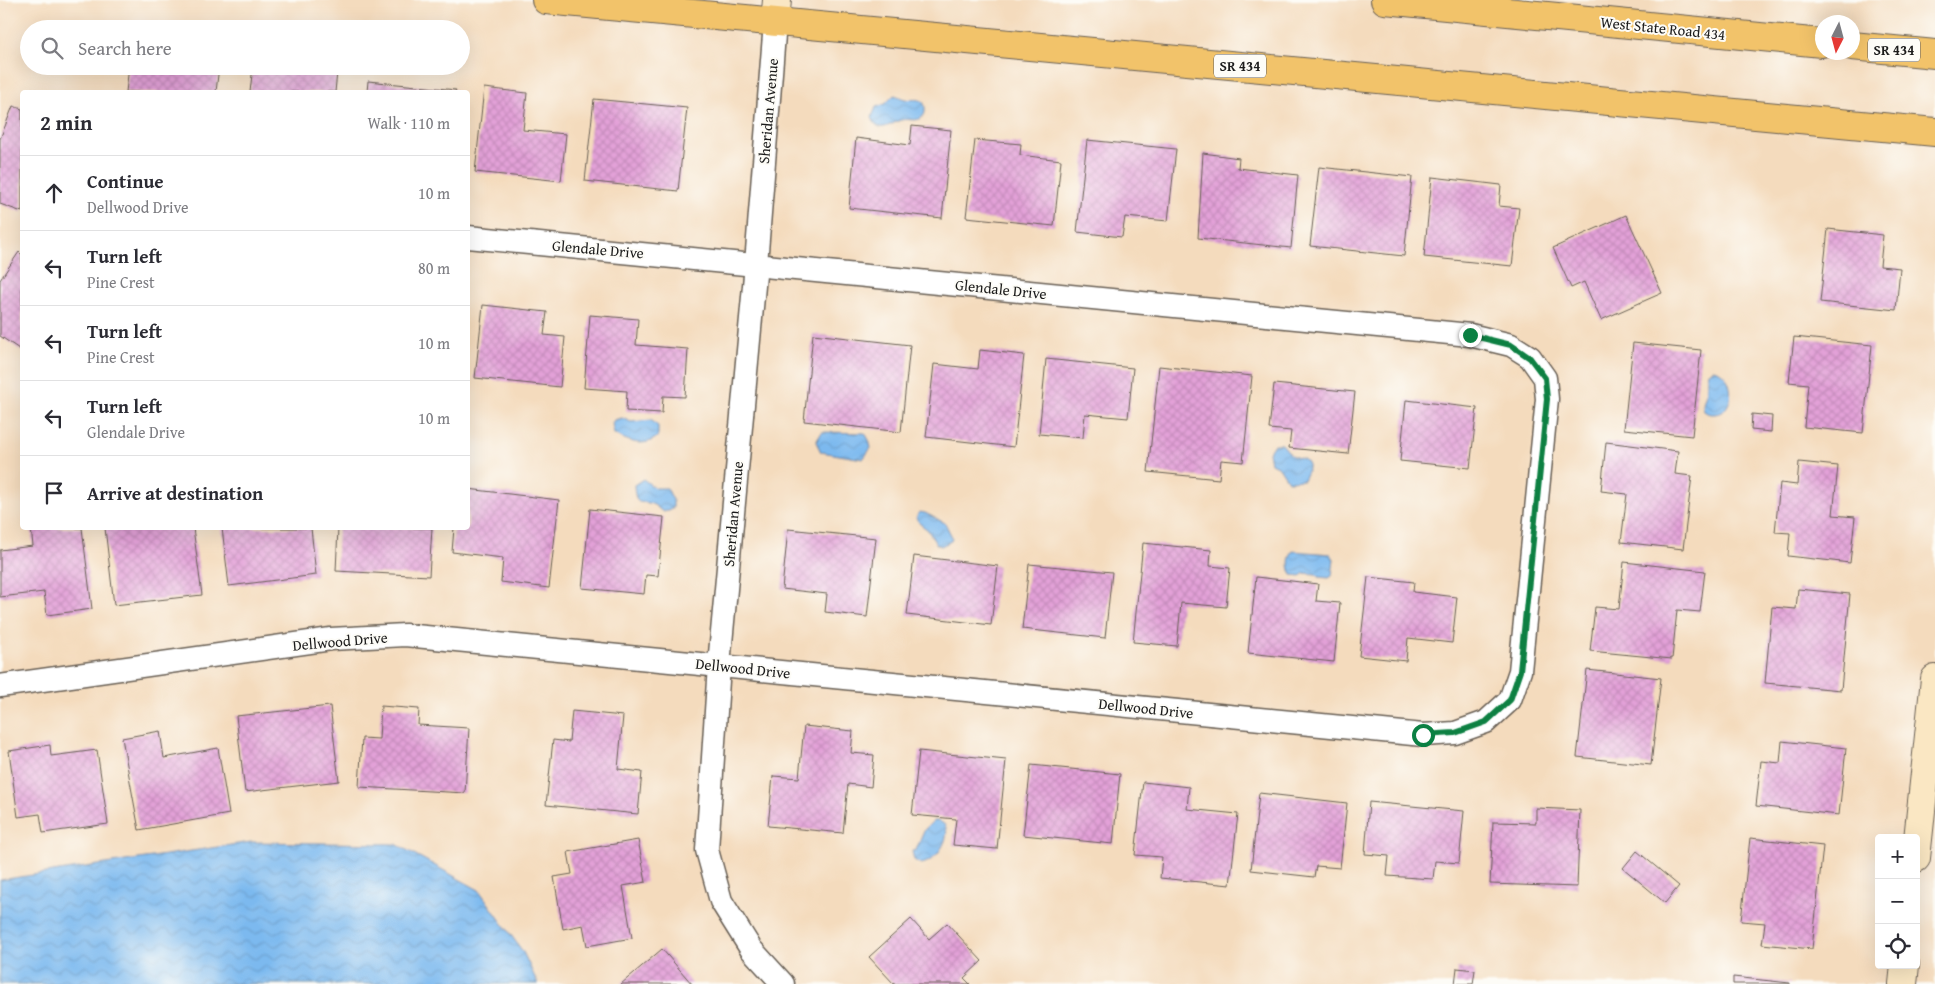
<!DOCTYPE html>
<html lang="en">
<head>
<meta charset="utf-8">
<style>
	:root { --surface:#fff; --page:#f2f2f3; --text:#2b2b33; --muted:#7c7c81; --line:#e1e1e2 }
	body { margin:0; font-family:"Gentium Book Plus",serif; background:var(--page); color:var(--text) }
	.controls { position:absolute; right:15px; bottom:15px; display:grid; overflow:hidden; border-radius:5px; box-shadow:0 5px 20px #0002 }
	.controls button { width:45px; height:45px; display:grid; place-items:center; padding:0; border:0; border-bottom:1px solid var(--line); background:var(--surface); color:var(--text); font:25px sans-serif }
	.compass { position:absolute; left:1815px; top:15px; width:45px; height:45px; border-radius:50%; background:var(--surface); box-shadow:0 5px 20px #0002; rotate:186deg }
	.stop { position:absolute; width:15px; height:15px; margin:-11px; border:4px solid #0b8043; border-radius:50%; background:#fff }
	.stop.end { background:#0b8043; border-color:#fff; box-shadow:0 1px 5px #0008 }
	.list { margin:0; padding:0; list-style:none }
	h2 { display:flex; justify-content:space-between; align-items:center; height:65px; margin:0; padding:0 20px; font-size:21px }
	h2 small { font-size:16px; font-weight:400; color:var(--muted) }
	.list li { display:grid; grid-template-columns:32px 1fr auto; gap:15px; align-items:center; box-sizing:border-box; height:75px; padding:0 20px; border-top:1px solid var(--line) }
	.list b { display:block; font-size:19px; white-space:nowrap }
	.list p { margin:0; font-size:16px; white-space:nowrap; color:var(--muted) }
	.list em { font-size:16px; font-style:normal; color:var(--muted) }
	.icon { flex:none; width:28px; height:28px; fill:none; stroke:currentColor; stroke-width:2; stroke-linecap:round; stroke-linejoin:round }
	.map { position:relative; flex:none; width:1935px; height:984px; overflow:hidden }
	.search { position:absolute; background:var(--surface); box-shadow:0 5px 20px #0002; left:20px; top:20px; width:450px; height:55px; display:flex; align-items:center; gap:12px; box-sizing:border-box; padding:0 18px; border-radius:28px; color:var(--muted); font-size:19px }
	.panel { position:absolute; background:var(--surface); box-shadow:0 5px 20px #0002; left:20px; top:90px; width:450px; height:440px; border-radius:5px }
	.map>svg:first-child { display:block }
</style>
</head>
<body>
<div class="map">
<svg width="1935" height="984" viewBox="0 0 1935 984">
	<defs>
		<pattern id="water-waves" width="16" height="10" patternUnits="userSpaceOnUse" patternTransform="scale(1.25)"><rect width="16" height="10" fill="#7cb9ef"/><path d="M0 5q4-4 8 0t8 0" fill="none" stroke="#6b9ecc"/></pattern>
		<pattern id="building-cross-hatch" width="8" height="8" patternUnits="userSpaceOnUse" patternTransform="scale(1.25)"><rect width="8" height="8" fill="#e3a1d8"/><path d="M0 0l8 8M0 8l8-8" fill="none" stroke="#c28ab9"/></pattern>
	</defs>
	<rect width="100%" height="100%" fill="#fdfcf7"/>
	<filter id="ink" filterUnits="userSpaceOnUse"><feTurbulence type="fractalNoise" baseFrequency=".02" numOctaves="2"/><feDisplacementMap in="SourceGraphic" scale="10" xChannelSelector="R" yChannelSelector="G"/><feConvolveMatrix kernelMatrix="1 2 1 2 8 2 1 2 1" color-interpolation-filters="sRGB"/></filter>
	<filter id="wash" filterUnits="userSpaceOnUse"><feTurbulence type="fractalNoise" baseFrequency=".0096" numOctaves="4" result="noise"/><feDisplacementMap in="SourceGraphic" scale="20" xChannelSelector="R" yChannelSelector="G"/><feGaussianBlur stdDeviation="1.12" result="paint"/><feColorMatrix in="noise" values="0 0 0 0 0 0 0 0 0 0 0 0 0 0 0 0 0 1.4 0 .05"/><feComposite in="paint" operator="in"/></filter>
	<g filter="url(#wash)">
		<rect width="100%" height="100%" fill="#f4dbbd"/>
		<g fill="url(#water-waves)" stroke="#4c6a86">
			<path d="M894,95c5,1 7,3 11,4 8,2 21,-4 20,12 0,3 -1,5 -4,7 -6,4 -13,0 -20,2 -10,3 -23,16 -29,-3l4,-10 9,-3z"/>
			<path d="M1713,369c21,2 25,42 2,45 -5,0 -7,0 -11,-3 -3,-9 2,-14 3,-22 0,-6 -1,-11 1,-17z"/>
			<path d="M622,418l9,4 20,-2 7,6v10c-13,13 -31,5 -44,-2l-2,-11 2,-3z"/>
			<path d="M822,432l43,1 4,7 2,8 -8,11 -42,-7 -5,-10z"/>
			<path d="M1274,444h8l10,12 11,3 5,3v7l-5,11 -15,1 -9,-14 -8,-4 -2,-11z"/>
			<path d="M643,479l12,9h12l6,12v8l-9,4c-4,-1 -6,-5 -10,-7 -14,-7 -18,6 -20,-20z"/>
			<path d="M919,512l6,1 20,10 7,14 -1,4 -10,5 -5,-2 -8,-14 -8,-6 -4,-6z"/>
			<path d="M1293,551l38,3 3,5 -2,17 -3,2 -10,-1 -3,-3 -12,-1 -3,3 -9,-1c-4,-7 -4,-18 1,-24z"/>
			<path d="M933,821c27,-2 9,40 -12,43l-7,-4 -2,-9 4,-1 9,-21z"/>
			<path d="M251,842l145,2 83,46 44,62 15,32h-538v-104z"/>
		</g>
		<g id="blocks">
			<g fill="url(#building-cross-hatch)">
				<path d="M129,66h90l-3,26h-90z"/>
				<path d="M253,66h33l51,6 -2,20h-85z"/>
				<path d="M368,81l88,9 -1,2h-88z"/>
				<path d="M484,88l43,5 -4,37 43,4 -5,47 -86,-9z"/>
				<path d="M594,99l93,9 -9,83 -93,-10z"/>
				<path d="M13,106l9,3v103l-22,-8v-65z"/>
				<path d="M912,126l39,4 -9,88 -93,-10 7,-70 54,7z"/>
				<path d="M975,140l46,4 -1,11 41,5 -7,66 -88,-9z"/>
				<path d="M1087,140l89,9 -8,72 -43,-4 -3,20 -45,-5z"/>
				<path d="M1203,153l36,5 -1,10 60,7 -7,73 -93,-10z"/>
				<path d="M1319,167l93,10 -8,79 -94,-10z"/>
				<path d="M1432,177l69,8 -2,21 20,2 -7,58 -88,-9z"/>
				<path d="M1626,215l36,78 -61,27 -17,-38 -13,6 -18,-40z"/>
				<path d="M1828,229l55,6 -3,31 20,2 -4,42 -76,-8z"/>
				<path d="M19,252l3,3v96l-22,-15v-56z"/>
				<path d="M483,305l64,7 -3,23 21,2 -5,50 -85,-9z"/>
				<path d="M590,315l48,4 -2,26 52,4 -3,48 -22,-1 -1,17 -36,-2 1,-20 -43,-3z"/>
				<path d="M813,334l97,11 -9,87 -97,-11z"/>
				<path d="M1794,337l78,8 -9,88 -59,-6 4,-43 -19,-2z"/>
				<path d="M1633,343l68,7 -9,86 -68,-7z"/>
				<path d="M980,350l44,5 -10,92 -88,-10 8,-73 44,5z"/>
				<path d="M1046,359l87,9 -5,50 -43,-4 -2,24 -44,-4z"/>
				<path d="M1159,366l93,10 -9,86 -22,-2 -2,19 -71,-7z"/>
				<path d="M1274,384l81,8 -7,62 -59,-6 2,-17 -22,-2z"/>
				<path d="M1406,400l71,8 -7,60 -70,-7z"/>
				<path d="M1752,414l20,2 -1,16 -20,-2z"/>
				<path d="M1606,442l72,9 -3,23 17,2 -9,73 -62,-7 6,-48 -26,-3z"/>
				<path d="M1799,462l39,4 -5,49 22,2 -5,46 -62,-7 2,-23 -15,-1 5,-49 17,2z"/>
				<path d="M468,489l91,11 -10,88 -48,-6 2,-24 -51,-6 2,-24h14z"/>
				<path d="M590,509l74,8 -6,59 -12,-1 -2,19 -62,-6z"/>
				<path d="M31,528h51l10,81 -45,6 -3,-23 -44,5v-47l33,-4z"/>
				<path d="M105,528h88l9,67 -88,10z"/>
				<path d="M222,528h89l5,47 -87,11z"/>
				<path d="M338,528h94l-3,48 -93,-5z"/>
				<path d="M788,529l88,9 -9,79 -42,-5 2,-18 -45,-5z"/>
				<path d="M1143,543l68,7 -1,16 20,2 -4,39 -45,-4 -4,43 -44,-4z"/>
				<path d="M914,556l84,10 -7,59 -84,-10z"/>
				<path d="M1624,562l81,9 -5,41 -23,-2 -5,49 -82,-8 5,-44 24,2z"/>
				<path d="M1029,564l83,8 -7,66 -83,-9z"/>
				<path d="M1256,577l62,7 -2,17 24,2 -6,59 -86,-9z"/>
				<path d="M1368,577l46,5 -1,10 44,5 -5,46 -44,-5 -2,23 -47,-5z"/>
				<path d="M1798,589l52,5 -9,96 -76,-7 7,-76 24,2z"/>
				<path d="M1587,670l74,8 -10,87 -74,-8z"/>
				<path d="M330,706l9,75 -94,11 -9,-76z"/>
				<path d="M381,706l38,3 -1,16 51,3 -4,65 -106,-6 3,-49 17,1z"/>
				<path d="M572,711l51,5 -5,53 24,3 -4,42 -92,-9 7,-65 16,2z"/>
				<path d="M804,726l49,5 -2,22 23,2 -3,32 -23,-3 -5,49 -75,-7 5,-50 26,2z"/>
				<path d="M160,731l4,27 54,-10 11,66 -90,16 -17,-92z"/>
				<path d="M1782,741l64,7 -7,67 -83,-9 5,-45 19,2z"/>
				<path d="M50,745l1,11 46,-6 11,74 -65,9 -3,-19 -22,3 -9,-66z"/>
				<path d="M919,751l87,9 -9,89 -44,-4 3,-26 -44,-4z"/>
				<path d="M1031,765l89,9 -7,70 -90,-9z"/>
				<path d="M1143,782l46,5 -2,22 51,5 -8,71 -70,-7 2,-21 -27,-2z"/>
				<path d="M1259,793l88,10 -7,65 -24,-2 -2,11 -63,-7z"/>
				<path d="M1369,802l95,9 -5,52 -24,-2 -2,18 -46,-3 2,-20 -24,-2z"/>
				<path d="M1536,808l44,2 -3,77 -87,-3 3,-62 43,1z"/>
				<path d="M1750,838l73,8 -11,103 -50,-5 3,-21 -24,-2z"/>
				<path d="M638,840l8,42 -23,4 9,52 -45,8 -4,-21 -20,4 -9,-52 18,-3 -4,-22z"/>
				<path d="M1637,851l42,35 -14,17 -42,-35z"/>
				<path d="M911,919l18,20 18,-16 35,38 -18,17 6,6h-76l-25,-27z"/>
				<path d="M662,949l30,35h-71z"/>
				<path d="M1457,968l18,2 -2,14h-18z"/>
				<path d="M1733,977l57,6v1h-57z"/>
			</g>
		</g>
	</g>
	<g filter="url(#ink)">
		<use href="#blocks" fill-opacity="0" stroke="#685f54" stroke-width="1"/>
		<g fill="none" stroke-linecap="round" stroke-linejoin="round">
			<defs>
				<g id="street">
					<path d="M775,22l-19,242 -37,401 -12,185 14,51 30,48 32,35"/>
					<path d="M0,686l331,-47 74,-4 1018,100 32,-2 31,-11 24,-22 10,-29 27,-272 -2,-21 -15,-21 -19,-12 -41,-10 -1002,-98"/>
				</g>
				<g id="secondary">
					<path d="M775,22l2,-22"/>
					<path d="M1916,858l19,-179"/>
					<path d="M1903,984l2,-19"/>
				</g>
				<g id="primary">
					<path d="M546,0l1389,132"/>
					<path d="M1385,0l437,43"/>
					<path d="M1852,46l83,8"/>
				</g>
			</defs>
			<use href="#street" stroke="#685f54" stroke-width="25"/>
			<use href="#secondary" stroke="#685f54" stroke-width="30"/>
			<use href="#primary" stroke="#685f54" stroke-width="30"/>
			<use href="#street" stroke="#fff" stroke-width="22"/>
			<use href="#secondary" stroke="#fae7c3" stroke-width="28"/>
			<use href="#primary" stroke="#f2c36a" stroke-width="28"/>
		</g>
	</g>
	<g fill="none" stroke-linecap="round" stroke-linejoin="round" filter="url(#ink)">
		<path stroke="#0b8043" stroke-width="6" d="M1423,735l32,-2 31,-11 24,-22 10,-29 27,-272 -2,-21 -15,-20 -19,-13 -41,-10"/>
	</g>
	<g text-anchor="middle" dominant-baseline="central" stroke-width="4" stroke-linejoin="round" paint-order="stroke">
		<g fill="#fdfcf7" stroke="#605f5e" stroke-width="1">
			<rect x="1868" y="38.5" width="52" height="23" rx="4"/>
			<rect x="1214" y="54.5" width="52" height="23" rx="4"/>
		</g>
		<g font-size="14" font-weight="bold" fill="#1c1c1c">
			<text x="1894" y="50">SR 434</text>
			<text x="1240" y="66">SR 434</text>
		</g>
		<g font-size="15" fill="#1c1c1c" stroke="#fdfcf7">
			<text transform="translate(1663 28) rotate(6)">West State Road 434</text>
			<text transform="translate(768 111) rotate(-85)">Sheridan Avenue</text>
			<text transform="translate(598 249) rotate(5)">Glendale Drive</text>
			<text transform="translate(1001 289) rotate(6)">Glendale Drive</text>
			<text transform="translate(733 514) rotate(-85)">Sheridan Avenue</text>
			<text transform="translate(340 641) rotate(-5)">Dellwood Drive</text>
			<text transform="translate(743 668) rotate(6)">Dellwood Drive</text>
			<text transform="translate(1146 708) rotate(6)">Dellwood Drive</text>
		</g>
	</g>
</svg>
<div class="controls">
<button>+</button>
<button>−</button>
<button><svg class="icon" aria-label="locate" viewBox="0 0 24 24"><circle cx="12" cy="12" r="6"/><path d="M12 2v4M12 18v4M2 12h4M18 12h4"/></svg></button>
</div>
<svg class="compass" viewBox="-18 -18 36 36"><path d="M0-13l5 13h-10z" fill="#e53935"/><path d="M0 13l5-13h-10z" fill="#7c7c81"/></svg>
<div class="stop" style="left:1423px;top:735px"></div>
<div class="stop end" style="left:1470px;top:335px"></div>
<div class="search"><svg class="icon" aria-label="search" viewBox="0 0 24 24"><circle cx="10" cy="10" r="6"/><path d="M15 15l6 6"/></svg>Search here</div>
<section class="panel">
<h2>2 min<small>Walk · 110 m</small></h2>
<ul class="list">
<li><svg class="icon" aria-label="ahead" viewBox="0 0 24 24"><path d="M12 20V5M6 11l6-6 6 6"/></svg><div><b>Continue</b><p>Dellwood Drive</p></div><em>10 m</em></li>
<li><svg class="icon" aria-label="left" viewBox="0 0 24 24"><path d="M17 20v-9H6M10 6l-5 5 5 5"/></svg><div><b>Turn left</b><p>Pine Crest</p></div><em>80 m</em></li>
<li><svg class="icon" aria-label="left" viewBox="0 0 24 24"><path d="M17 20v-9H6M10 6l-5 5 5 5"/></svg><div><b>Turn left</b><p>Pine Crest</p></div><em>10 m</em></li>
<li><svg class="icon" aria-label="left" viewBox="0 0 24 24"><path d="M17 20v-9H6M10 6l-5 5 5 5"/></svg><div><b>Turn left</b><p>Glendale Drive</p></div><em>10 m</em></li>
<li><svg class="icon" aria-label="arrive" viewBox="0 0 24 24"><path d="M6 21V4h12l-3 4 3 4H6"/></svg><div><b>Arrive at destination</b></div></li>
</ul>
</section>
</div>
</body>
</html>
